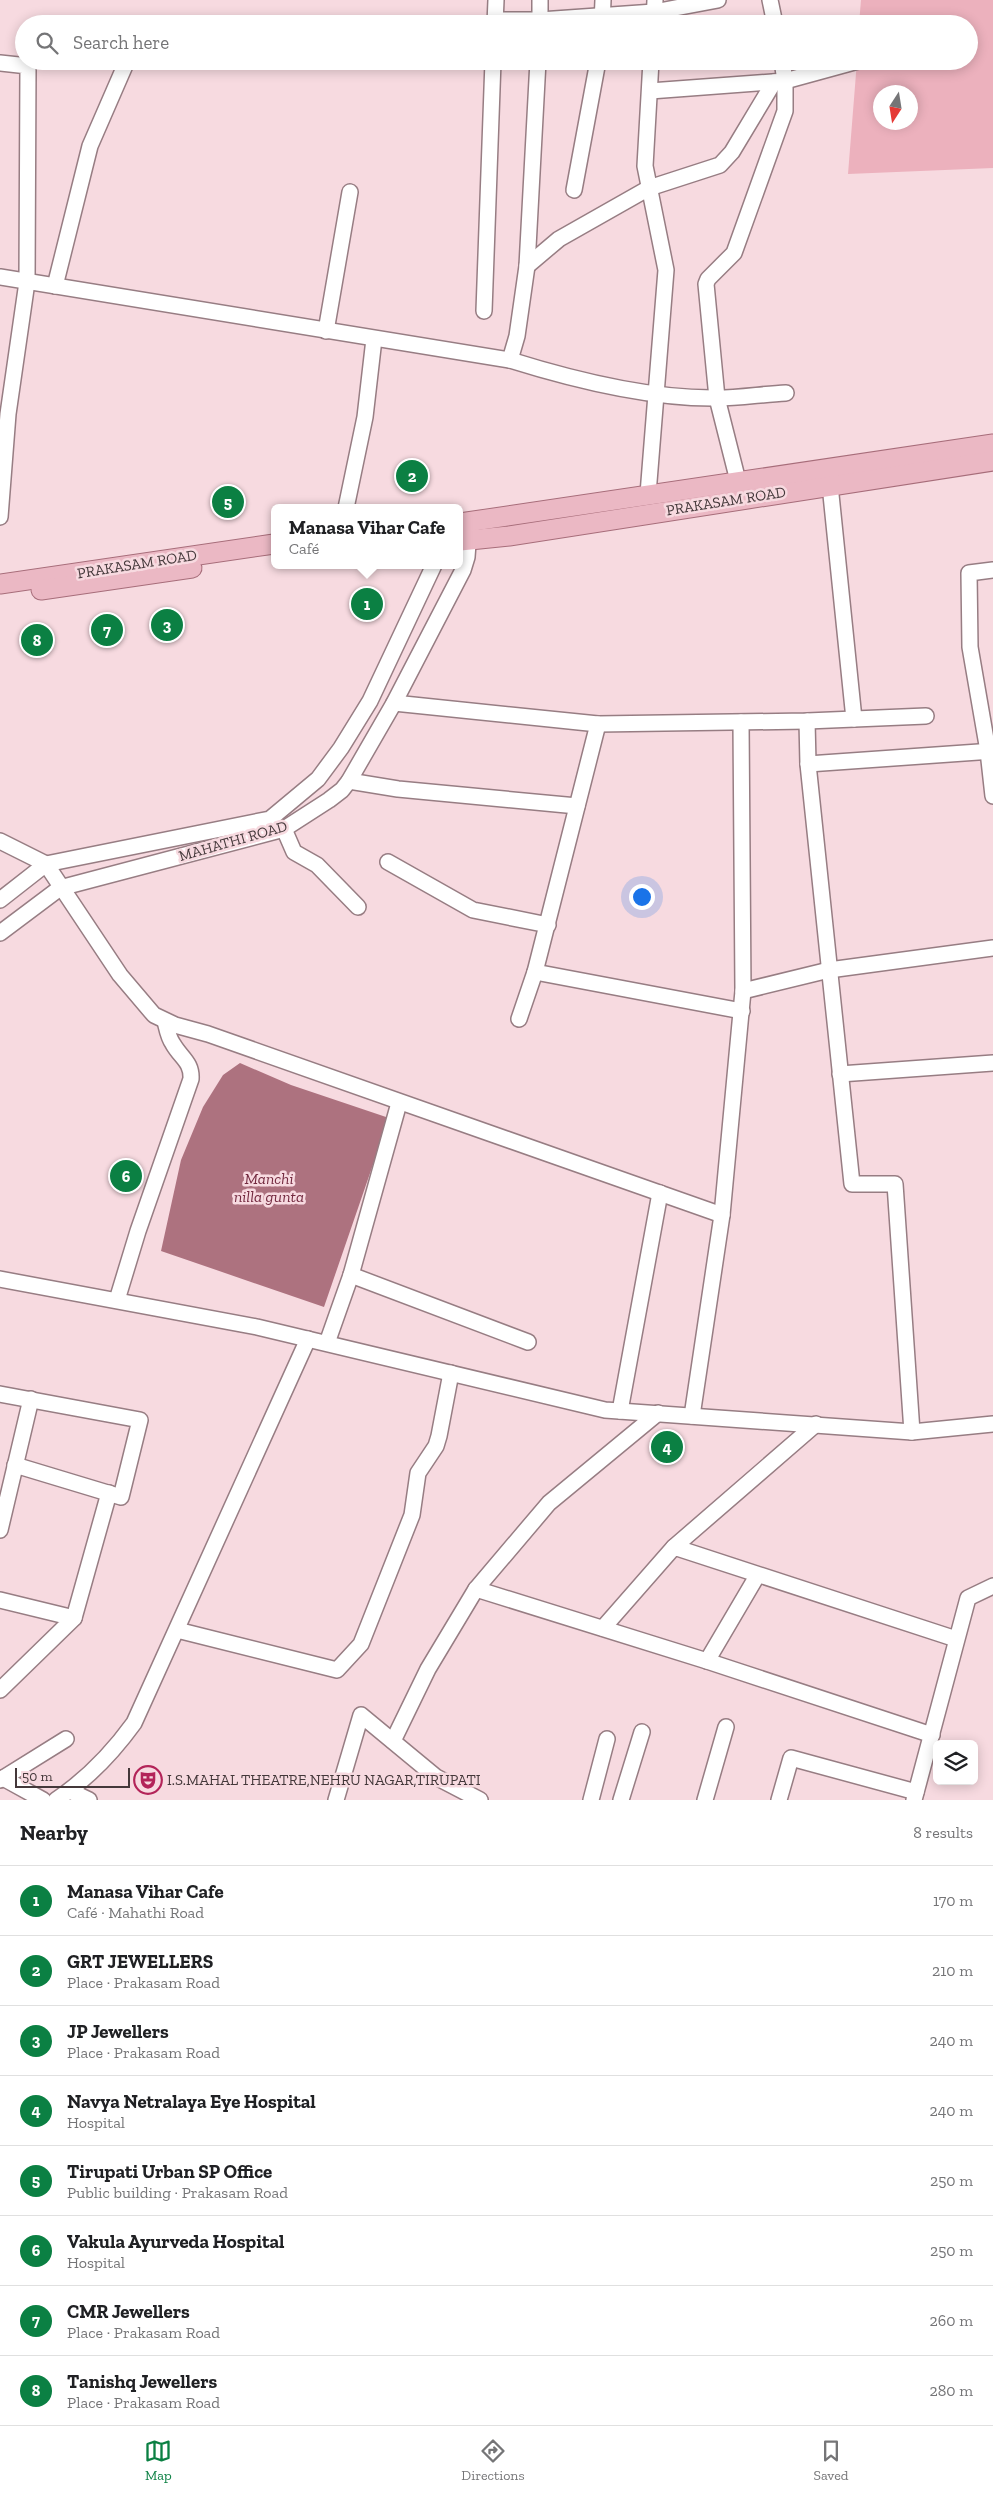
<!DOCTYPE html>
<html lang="en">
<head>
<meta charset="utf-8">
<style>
	:root { --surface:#fff; --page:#f6f6f6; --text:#202124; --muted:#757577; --line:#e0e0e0; --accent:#0b8043 }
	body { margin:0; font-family:"Zilla Slab",serif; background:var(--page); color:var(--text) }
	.controls { position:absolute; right:15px; bottom:15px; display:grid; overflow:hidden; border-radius:8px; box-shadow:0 2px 12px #0003 }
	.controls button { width:45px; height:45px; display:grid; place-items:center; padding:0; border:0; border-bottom:1px solid var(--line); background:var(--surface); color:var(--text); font:25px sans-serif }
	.compass { position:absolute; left:873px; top:85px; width:45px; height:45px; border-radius:50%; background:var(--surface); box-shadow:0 2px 12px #0003; rotate:192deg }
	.scale { position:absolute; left:15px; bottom:12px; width:115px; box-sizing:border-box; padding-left:5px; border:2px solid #44383a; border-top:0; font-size:14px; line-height:18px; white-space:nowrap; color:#44383a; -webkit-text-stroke:4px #f7dae0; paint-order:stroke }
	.you { position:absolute; left:641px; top:896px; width:18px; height:18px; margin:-12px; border:4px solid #fff; border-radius:50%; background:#1a73e8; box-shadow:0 0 0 8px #1a73e833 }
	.badge { display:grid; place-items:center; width:32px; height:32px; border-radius:50%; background:var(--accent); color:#fff; font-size:16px; font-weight:700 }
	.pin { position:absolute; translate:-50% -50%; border:2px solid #fff; box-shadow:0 1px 5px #0006 }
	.popup { position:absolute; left:271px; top:504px; width:192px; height:65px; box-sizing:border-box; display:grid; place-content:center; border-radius:8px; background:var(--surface); filter:drop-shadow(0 1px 4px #0005); font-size:16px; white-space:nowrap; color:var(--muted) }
	.popup b { font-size:19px; color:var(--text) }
	.popup::after { content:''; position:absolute; left:50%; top:100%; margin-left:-10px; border:10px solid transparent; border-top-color:var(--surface) }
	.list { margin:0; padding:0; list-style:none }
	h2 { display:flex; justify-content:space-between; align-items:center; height:65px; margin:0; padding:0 20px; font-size:21px }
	h2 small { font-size:16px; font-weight:400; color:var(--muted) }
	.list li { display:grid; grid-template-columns:32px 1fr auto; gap:15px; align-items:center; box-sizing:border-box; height:70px; padding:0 20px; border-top:1px solid var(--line) }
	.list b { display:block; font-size:19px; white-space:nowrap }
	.list p { margin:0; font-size:16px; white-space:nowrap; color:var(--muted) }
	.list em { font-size:16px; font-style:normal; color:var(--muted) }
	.icon { flex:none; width:28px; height:28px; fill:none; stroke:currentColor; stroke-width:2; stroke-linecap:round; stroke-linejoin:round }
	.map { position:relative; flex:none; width:993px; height:1800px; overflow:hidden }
	.search { position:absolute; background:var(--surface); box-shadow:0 2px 12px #0003; left:15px; right:15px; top:15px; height:55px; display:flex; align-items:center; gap:12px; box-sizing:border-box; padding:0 18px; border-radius:28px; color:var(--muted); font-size:19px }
	.sheet { height:625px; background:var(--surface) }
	nav { display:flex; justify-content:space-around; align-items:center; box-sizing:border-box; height:70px; border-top:1px solid var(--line); background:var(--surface); font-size:14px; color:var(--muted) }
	nav a { display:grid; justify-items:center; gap:2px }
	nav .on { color:var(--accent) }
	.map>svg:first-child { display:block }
</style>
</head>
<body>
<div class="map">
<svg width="993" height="1800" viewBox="0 0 993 1800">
	<rect width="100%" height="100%" fill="#f7dae0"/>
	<path fill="#ecb1bd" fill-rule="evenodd" d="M861,0h132v168l-145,6 9,-113h112v-37h-110zM880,92h30v30h-30z"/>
	<path fill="#ad727f" d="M240,1063l51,22 98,33 -65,189 -163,-56 20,-91 22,-53 20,-32z"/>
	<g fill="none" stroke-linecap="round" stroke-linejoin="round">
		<defs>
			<g id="minor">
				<path d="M770,0l5,24"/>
				<path d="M495,20h45l114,-8 64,-12"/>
				<path d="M495,24l1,-24"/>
				<path d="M540,24v-24"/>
				<path d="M602,24l1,-24"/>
				<path d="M654,24l1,-24"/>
				<path d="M0,63l28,3 -1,216 -19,132 -8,103"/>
				<path d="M650,91l135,-10 73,-20"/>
				<path d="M574,190l24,-129"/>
				<path d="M527,266l32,-27 90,-51 71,-23 12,-13 42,-70"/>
				<path d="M0,277l510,83c64,20 140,39 207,38 23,0 46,-4 69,-5"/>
				<path d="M55,286l35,-140 37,-85"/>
				<path d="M484,311l9,-250"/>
				<path d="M326,331l24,-139"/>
				<path d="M510,360l7,-24 10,-70 11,-205"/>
				<path d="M738,481l-21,-83 -11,-114 2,-5 26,-26 51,-142v-30l-3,-20"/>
				<path d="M830,485l24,234"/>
				<path d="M648,494l18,-224 -21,-104 6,-105"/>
				<path d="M346,508l19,-91 9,-78"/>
				<path d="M993,570l-24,3 1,74 18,104 5,45"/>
				<path d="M394,703l204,21 209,-3 119,-5"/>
				<path d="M807,721l1,43 44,420h43l17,248"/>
				<path d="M808,764l185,-13"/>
				<path d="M349,781l49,8 179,17"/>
				<path d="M284,829l10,23 23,13 41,42"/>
				<path d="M0,841l46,23 74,111 34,40 21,10 33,9 514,181"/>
				<path d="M388,862l85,48 75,15"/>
				<path d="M0,900l46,-36 224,-45 48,-40 23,-31 29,-47 64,-136"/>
				<path d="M0,933l60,-45 224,-59 45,-29 13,-10 7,-9 45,-78 69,-133 4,-13 2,-27"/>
				<path d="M535,972l63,-248"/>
				<path d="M743,991l86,-21 164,-22"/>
				<path d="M519,1019l16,-47 207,39"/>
				<path d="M840,1074l153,-11"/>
				<path d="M351,1275l177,67"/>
				<path d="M0,1279l257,48 348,83 307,22 81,-8"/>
				<path d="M117,1300l21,-69 53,-152c1,-17 -10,-21 -18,-35 -5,-7 -6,-15 -8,-23"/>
				<path d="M327,1343l24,-68 48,-172"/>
				<path d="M0,1394l140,26 -19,77 -106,-32"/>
				<path d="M620,1411l40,-218"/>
				<path d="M692,1416l30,-201 21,-224 -2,-269"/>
				<path d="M0,1530l31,-131"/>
				<path d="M674,1547l142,-123"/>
				<path d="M476,1589l231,72 225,74"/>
				<path d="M0,1600l74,18 -74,72"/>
				<path d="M74,1618l35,-125"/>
				<path d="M603,1628l71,-81 282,92"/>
				<path d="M177,1630l160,40 24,-26 51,-129 6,-42 18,-27 3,-10 12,-63"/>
				<path d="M707,1661l50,-85"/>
				<path d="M393,1741l35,-72 48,-80 73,-86 109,-90"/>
				<path d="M3,1778l40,22"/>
				<path d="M0,1780l66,-41"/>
				<path d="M70,1791l19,9"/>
				<path d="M56,1800c30,-20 57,-48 78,-77l174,-384"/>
				<path d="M336,1800l25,-85 75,62 44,23"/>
				<path d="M591,1800l16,-61"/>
				<path d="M621,1800l21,-68"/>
				<path d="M705,1800l21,-73"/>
				<path d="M779,1800l12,-42 125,34"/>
				<path d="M914,1800l54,-202 25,-12"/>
			</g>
			<g id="major">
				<path d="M460,523l533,-79"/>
				<path d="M460,541l49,-5 484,-75"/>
				<path d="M0,584l274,-40"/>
				<path d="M41,590l151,-22"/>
			</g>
		</defs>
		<use href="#minor" stroke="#977d83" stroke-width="18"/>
		<use href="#major" stroke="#a76d7a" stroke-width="21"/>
		<use href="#minor" stroke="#fff" stroke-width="15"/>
		<use href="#major" stroke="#ebb8c4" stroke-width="19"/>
	</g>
	<defs>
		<symbol id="theatre-ring" viewBox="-11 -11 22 22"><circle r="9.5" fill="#f7dae0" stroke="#b32459" stroke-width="1.5"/><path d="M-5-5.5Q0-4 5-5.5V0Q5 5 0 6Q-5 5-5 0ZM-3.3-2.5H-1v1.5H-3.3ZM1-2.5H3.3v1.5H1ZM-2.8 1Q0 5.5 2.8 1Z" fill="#b32459"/></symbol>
	</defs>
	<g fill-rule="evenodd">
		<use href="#theatre-ring" x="132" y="1764" width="32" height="32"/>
	</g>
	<g text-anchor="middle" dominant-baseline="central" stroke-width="5" stroke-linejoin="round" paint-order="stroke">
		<g font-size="15" fill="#44383a" stroke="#f7dae0">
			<text transform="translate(726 501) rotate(-9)">PRAKASAM ROAD</text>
			<text transform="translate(137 564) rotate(-9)">PRAKASAM ROAD</text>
			<text transform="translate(233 841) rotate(-16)">MAHATHI ROAD</text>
		</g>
		<g font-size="15" fill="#44383a" stroke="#f7dae0" text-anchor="start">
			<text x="167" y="1780">I.S.MAHAL THEATRE,NEHRU NAGAR,TIRUPATI</text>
		</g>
		<g font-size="16" font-style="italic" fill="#73293f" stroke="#f7dae0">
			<text x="269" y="1178">Manchi<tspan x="269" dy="18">nilla gunta</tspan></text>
		</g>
	</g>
</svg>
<div class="controls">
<button><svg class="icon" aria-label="layers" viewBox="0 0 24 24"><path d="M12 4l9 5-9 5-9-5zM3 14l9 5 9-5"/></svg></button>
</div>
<svg class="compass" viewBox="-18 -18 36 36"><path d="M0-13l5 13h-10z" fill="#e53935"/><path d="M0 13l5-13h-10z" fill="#757577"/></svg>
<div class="scale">50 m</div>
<div class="you"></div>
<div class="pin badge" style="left:367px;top:604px">1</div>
<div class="popup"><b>Manasa Vihar Cafe</b>Café</div>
<div class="pin badge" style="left:412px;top:476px">2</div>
<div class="pin badge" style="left:167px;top:625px">3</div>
<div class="pin badge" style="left:667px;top:1447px">4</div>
<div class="pin badge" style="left:228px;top:502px">5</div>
<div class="pin badge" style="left:126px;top:1176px">6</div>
<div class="pin badge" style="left:107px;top:630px">7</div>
<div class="pin badge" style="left:37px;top:640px">8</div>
<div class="search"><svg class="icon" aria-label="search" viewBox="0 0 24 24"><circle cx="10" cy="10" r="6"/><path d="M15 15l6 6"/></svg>Search here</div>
</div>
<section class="sheet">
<h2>Nearby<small>8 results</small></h2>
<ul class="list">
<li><span class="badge">1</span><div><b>Manasa Vihar Cafe</b><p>Café · Mahathi Road</p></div><em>170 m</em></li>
<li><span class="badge">2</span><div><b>GRT JEWELLERS</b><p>Place · Prakasam Road</p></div><em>210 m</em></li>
<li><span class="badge">3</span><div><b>JP Jewellers</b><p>Place · Prakasam Road</p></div><em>240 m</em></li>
<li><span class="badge">4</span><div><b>Navya Netralaya Eye Hospital</b><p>Hospital</p></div><em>240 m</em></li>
<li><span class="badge">5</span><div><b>Tirupati Urban SP Office</b><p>Public building · Prakasam Road</p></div><em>250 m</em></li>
<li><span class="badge">6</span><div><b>Vakula Ayurveda Hospital</b><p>Hospital</p></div><em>250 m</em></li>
<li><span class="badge">7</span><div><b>CMR Jewellers</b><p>Place · Prakasam Road</p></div><em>260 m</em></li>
<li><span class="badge">8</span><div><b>Tanishq Jewellers</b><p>Place · Prakasam Road</p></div><em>280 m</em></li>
</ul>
</section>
<nav>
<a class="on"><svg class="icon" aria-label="map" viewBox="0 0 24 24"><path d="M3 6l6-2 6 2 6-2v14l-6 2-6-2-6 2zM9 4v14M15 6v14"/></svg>Map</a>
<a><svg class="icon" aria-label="directions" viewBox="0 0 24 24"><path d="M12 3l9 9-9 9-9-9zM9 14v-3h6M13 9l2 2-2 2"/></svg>Directions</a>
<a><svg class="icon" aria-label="saved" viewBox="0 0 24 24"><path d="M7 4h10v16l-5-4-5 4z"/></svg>Saved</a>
</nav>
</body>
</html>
